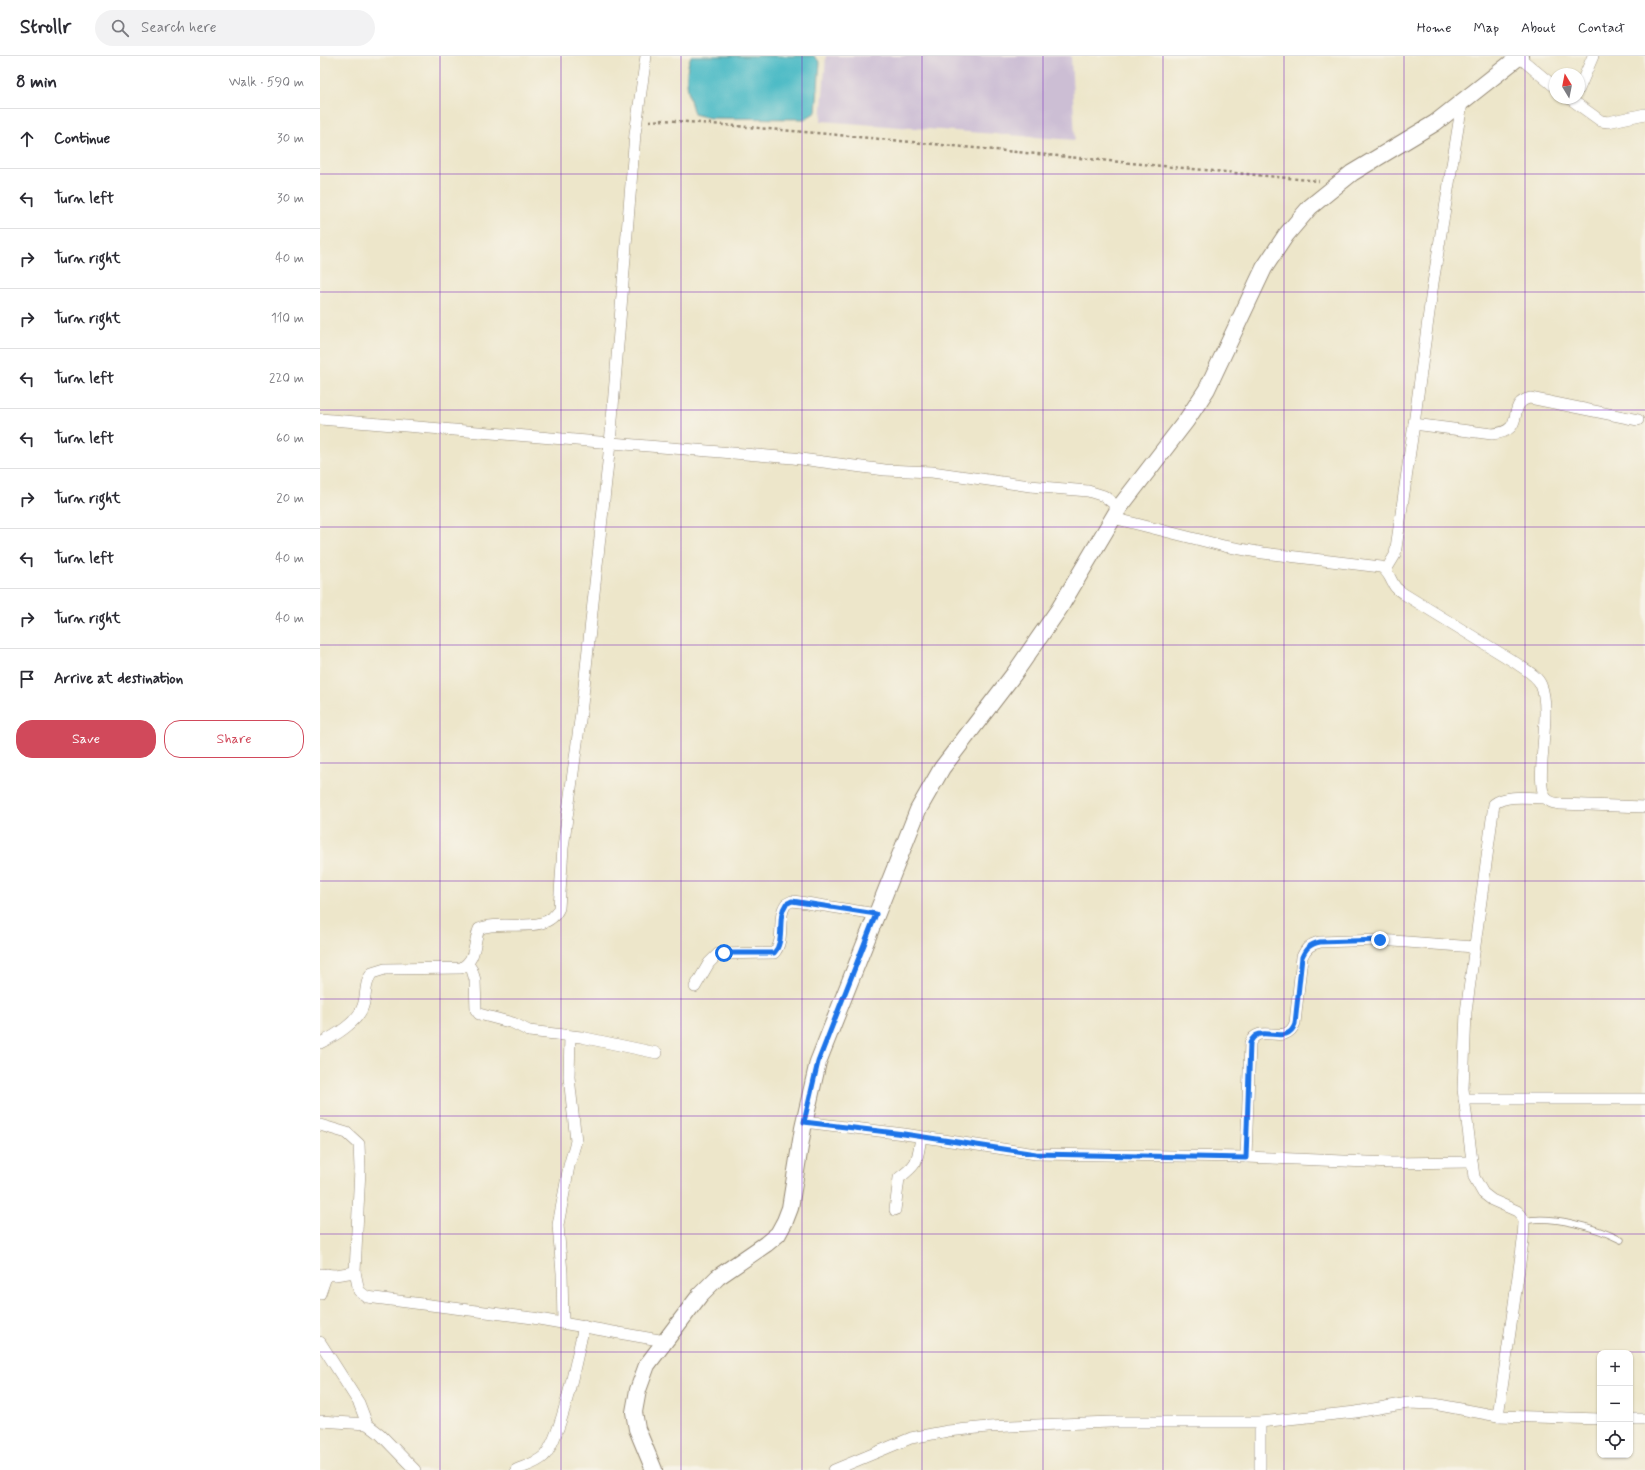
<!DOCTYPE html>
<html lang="en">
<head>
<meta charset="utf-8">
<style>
	:root { --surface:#fff; --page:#f2f2f3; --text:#2b2b33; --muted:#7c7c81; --line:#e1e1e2; --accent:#d1495b }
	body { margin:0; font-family:Mynerve,sans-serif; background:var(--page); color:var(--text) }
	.controls { position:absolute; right:12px; bottom:12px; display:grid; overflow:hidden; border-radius:8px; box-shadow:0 1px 3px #0004 }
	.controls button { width:36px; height:36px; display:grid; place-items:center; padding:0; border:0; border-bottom:1px solid var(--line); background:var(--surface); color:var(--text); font:20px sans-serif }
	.compass { position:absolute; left:1229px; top:12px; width:36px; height:36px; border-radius:50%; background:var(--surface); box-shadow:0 1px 3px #0004; rotate:350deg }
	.stop { position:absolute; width:12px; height:12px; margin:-9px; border:3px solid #1a73e8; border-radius:50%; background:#fff }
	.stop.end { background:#1a73e8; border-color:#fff; box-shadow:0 1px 4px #0008 }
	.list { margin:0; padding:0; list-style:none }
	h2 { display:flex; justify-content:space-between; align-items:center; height:52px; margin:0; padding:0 16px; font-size:17px }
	h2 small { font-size:13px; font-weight:400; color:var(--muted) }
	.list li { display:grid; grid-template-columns:26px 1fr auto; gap:12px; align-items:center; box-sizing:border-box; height:60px; padding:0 16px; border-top:1px solid var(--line) }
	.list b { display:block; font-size:15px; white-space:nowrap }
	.list em { font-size:13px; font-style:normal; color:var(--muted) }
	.actions { display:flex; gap:8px; padding:12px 16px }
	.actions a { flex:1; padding:9px 0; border:1px solid var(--accent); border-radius:16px; text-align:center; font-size:14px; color:var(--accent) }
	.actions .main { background:var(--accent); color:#fff }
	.icon { flex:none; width:22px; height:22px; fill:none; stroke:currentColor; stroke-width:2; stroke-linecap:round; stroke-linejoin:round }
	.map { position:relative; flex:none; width:1325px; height:1414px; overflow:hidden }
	header { display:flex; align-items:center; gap:24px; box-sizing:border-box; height:56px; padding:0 20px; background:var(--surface); border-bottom:1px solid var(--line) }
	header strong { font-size:19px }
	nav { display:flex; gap:22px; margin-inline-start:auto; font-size:14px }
	.search { width:280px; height:36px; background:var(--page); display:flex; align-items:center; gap:10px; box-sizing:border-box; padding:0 14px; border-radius:22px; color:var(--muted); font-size:15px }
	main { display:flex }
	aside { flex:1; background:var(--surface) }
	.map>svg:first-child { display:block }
</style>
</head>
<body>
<header>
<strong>Strollr</strong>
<div class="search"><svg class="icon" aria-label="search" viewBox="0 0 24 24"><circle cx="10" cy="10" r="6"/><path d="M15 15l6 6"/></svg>Search here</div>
<nav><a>Home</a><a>Map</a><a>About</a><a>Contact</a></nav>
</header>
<main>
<aside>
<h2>8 min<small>Walk · 590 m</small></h2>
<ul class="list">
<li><svg class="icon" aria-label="ahead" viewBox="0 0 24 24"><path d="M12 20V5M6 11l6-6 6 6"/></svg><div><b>Continue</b></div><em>30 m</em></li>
<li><svg class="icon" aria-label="left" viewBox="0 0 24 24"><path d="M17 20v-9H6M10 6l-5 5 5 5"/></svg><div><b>Turn left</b></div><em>30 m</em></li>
<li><svg class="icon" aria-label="right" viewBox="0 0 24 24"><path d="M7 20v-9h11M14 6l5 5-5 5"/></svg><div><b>Turn right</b></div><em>40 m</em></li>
<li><svg class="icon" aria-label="right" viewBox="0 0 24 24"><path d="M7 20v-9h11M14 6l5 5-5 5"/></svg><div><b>Turn right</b></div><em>110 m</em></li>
<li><svg class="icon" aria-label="left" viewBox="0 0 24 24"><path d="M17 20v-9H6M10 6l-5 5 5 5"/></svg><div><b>Turn left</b></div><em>220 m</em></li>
<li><svg class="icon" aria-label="left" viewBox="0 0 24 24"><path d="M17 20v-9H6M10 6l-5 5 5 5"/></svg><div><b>Turn left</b></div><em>60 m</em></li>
<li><svg class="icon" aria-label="right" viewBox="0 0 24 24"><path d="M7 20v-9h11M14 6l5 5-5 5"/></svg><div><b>Turn right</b></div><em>20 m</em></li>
<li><svg class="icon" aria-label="left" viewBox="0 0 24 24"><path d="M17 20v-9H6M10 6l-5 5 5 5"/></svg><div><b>Turn left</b></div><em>40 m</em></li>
<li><svg class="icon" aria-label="right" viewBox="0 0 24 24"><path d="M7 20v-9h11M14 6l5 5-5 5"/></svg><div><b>Turn right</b></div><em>40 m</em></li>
<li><svg class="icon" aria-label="arrive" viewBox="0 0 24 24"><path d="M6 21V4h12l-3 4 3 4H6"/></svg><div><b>Arrive at destination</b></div></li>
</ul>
<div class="actions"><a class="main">Save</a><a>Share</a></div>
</aside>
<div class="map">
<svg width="1325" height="1414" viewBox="0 0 1325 1414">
	<rect width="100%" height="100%" fill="#f7f3e8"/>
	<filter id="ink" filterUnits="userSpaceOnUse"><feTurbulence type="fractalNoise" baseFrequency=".025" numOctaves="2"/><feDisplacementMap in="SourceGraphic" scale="8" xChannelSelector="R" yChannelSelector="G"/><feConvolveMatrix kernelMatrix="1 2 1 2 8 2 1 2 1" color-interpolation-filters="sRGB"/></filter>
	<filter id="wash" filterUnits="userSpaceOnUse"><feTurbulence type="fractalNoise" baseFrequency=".012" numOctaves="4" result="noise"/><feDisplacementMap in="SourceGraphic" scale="16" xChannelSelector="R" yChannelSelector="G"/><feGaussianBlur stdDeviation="0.9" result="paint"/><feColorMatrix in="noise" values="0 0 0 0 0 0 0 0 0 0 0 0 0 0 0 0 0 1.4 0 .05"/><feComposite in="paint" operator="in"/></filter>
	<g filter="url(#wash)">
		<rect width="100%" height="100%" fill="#ede6ca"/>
		<path fill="#ccbed4" d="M506,0h245l4,84 -254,-19z"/>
		<path fill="#4ebbc6" stroke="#447272" d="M371,0h123l6,6 -4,50 -11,7 -95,-1 -16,-4c-6,-20 -11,-39 -3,-58z"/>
	</g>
	<g filter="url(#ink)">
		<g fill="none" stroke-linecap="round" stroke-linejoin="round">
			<defs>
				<path id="lane" d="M1204,1165c28,-6 71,6 97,19"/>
				<g id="street">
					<path d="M1199,1l36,30"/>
					<path d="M1259,33l14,-33"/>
					<path d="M1249,42l32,23 7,1 37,-8"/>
					<path d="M0,363l473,39 92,12 47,2 98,14 58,5 16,5 15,12"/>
					<path d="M1094,368l78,10c37,-3 12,-30 38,-36l108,22"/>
					<path d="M793,462l111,28 39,7 118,14c8,5 8,10 13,18 2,4 6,6 10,9l112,69c8,6 21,12 25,22 12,27 -8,98 5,113 4,5 8,5 14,6l85,3"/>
					<path d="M1066,514l9,-15 19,-131 19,-141 29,-180"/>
					<path d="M148,908l4,6 3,10 1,30 3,4 34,9 16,8 52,6 76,16"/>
					<path d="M375,931l14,-24 9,-9 56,-1c12,-13 2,-35 12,-49l6,-3 8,1 76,12"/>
					<path d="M0,987c15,-7 38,-21 43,-37 4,-12 1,-23 9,-33l13,-4 76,-1c16,-9 12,-24 18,-39 23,-11 68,8 80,-21l4,-60 19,-143 28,-261 25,-310 11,-78"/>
					<path d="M1144,1043h181"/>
					<path d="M484,1066l100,12 132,20 210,3 146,6 79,-1"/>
					<path d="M0,1069l27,8 12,11 1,25 -5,103 4,19 8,6 166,21 132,23"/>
					<path d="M926,1101l4,-114c9,-22 36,5 45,-20l7,-66c4,-9 8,-13 18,-15l60,-2 94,7"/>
					<path d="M575,1154l4,-32c20,-15 18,-17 22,-41"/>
					<path d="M0,1218l15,1 20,-3"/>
					<path d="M0,1238l7,-20"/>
					<path d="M243,1267l-1,-50 -4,-48 11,-59 7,-25 -7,-64 1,-41"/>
					<path d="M0,1286l39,61 8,21"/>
					<path d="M1178,1360l25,-175 1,-20 -3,-6 -4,-4 -25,-11 -9,-7 -9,-16 -11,-88 3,-77 28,-208c13,-10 35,-6 51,-6"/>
					<path d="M1310,1363h15"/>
					<path d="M0,1365l47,3 13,10 35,36"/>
					<path d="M940,1366v48"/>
					<path d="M196,1414c9,-4 21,-7 28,-14 18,-19 33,-101 40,-130"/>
					<path d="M514,1414l77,-32 37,-7 40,-4 122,-5h150l96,-10 52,-9 26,1 64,12 102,3"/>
				</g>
				<path id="secondary" d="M334,1414l-17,-41 -3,-17 4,-22 9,-25 53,-70 18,-18 48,-33 12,-10 7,-13 5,-13 13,-80 15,-66 100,-252 24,-42 72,-94 45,-65 60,-101 67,-87 21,-32 57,-121 22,-33 24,-28 42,-34 83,-50 85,-67"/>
			</defs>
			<use href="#lane" stroke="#948874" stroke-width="7"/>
			<use href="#street" stroke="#948874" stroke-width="12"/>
			<use href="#secondary" stroke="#948874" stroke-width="18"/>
			<path stroke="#948874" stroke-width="2.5" stroke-dasharray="3 3" stroke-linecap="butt" d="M329,65l16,-1 163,14 491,47"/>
			<use href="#lane" stroke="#fff" stroke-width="5.5"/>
			<use href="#street" stroke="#fff" stroke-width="11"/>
			<use href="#secondary" stroke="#fff" stroke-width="16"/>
		</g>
	</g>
	<g fill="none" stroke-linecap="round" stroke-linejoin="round" filter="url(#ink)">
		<path stroke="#1a73e8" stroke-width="5" d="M404,897h50c12,-13 2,-35 12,-49l6,-3 84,13 -58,148 -14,60 100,12 132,20 210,4 4,-115c9,-22 37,5 45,-19l7,-67c4,-9 8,-13 18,-15l60,-2"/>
	</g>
	<path fill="none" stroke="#7b2cbf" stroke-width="1" stroke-opacity="0.55" d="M120,0v1414M241,0v1414M361,0v1414M482,0v1414M602,0v1414M723,0v1414M843,0v1414M964,0v1414M1084,0v1414M1205,0v1414M0,118h1325M0,236h1325M0,354h1325M0,471h1325M0,589h1325M0,707h1325M0,825h1325M0,943h1325M0,1060h1325M0,1178h1325M0,1296h1325"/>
</svg>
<div class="controls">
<button>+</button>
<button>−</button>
<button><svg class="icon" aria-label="locate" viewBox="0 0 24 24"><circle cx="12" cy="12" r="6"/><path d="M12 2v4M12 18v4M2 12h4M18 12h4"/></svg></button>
</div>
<svg class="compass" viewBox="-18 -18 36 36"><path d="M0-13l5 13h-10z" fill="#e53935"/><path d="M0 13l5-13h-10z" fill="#7c7c81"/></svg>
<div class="stop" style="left:404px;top:897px"></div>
<div class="stop end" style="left:1060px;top:884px"></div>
</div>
</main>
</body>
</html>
